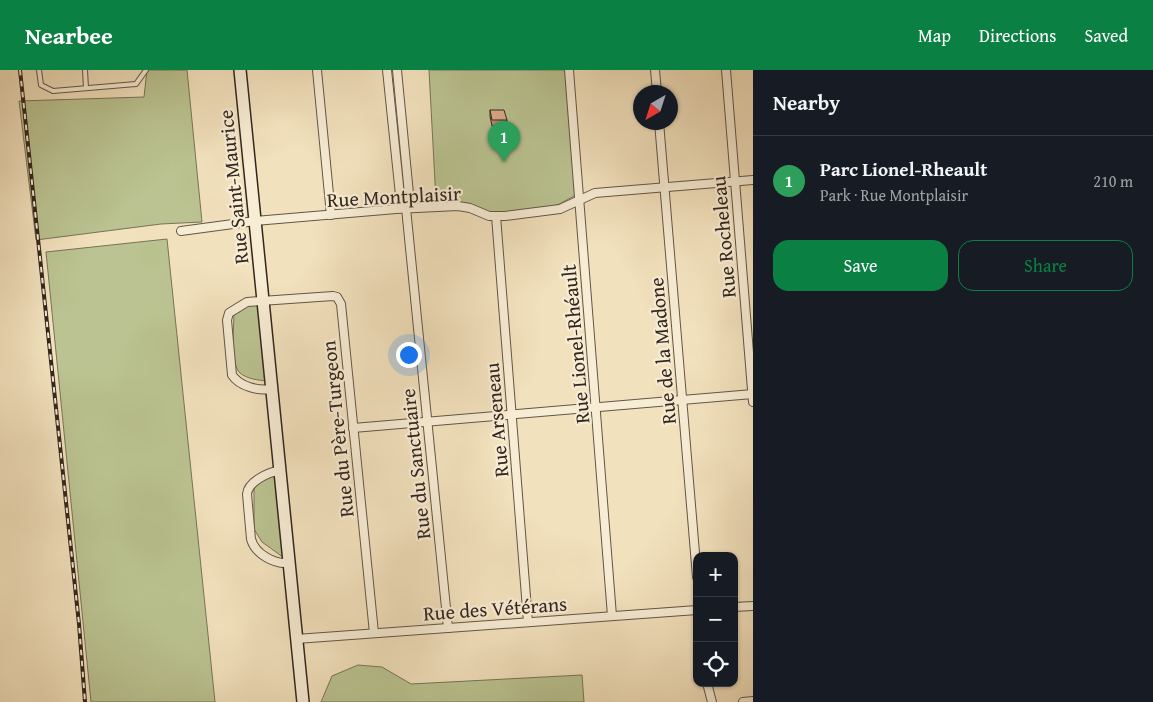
<!DOCTYPE html>
<html lang="en">
<head>
<meta charset="utf-8">
<style>
	:root { --surface:#171b24; --page:#20242c; --text:#f1f3f6; --muted:#9ea1a6; --line:#363941; --accent:#0b8043 }
	body { margin:0; font-family:"Gentium Book Plus",serif; background:var(--page); color:var(--text) }
	.controls { position:absolute; right:15px; bottom:15px; display:grid; overflow:hidden; border-radius:10px; box-shadow:0 1px 4px #0004 }
	.controls button { width:45px; height:45px; display:grid; place-items:center; padding:0; border:0; border-bottom:1px solid var(--line); background:var(--surface); color:var(--text); font:25px sans-serif }
	.compass { position:absolute; left:633px; top:15px; width:45px; height:45px; border-radius:50%; background:var(--surface); box-shadow:0 1px 4px #0004; rotate:219deg }
	.you { position:absolute; left:408px; top:284px; width:18px; height:18px; margin:-12px; border:4px solid #fff; border-radius:50%; background:#1a73e8; box-shadow:0 0 0 8px #1a73e833 }
	.badge { display:grid; place-items:center; width:32px; height:32px; border-radius:50%; background:var(--accent); color:#fff; font-size:16px; font-weight:700 }
	.pin { position:absolute; translate:-50% -41px; filter:drop-shadow(0 1px 2px #0008) }
	.pin::after { content:''; position:absolute; top:26px; width:18px; height:15px; background:inherit; clip-path:polygon(0 0,100% 0,50% 100%) }
	.list { margin:0; padding:0; list-style:none }
	h2 { display:flex; justify-content:space-between; align-items:center; height:65px; margin:0; padding:0 20px; font-size:21px }
	h2 small { font-size:16px; font-weight:400; color:var(--muted) }
	.list li { display:grid; grid-template-columns:32px 1fr auto; gap:15px; align-items:center; box-sizing:border-box; height:90px; padding:0 20px; border-top:1px solid var(--line) }
	.list b { display:block; font-size:19px; white-space:nowrap }
	.list p { margin:0; font-size:16px; white-space:nowrap; color:var(--muted) }
	.list em { font-size:16px; font-style:normal; color:var(--muted) }
	.actions { display:flex; gap:10px; padding:15px 20px }
	.actions a { flex:1; padding:11px 0; border:1px solid var(--accent); border-radius:15px; text-align:center; font-size:18px; color:var(--accent) }
	.actions .main { background:var(--accent); color:#fff }
	.icon { flex:none; width:28px; height:28px; fill:none; stroke:currentColor; stroke-width:2; stroke-linecap:round; stroke-linejoin:round }
	.map { position:relative; flex:none; width:753px; height:632px; overflow:hidden }
	header { display:flex; align-items:center; gap:30px; box-sizing:border-box; height:70px; padding:0 25px; background:var(--accent); color:#fff }
	header strong { font-size:24px }
	nav { display:flex; gap:28px; margin-inline-start:auto; font-size:18px }
	main { display:flex }
	aside { flex:1; background:var(--surface) }
	.map>svg:first-child { display:block }
</style>
</head>
<body>
<header>
<strong>Nearbee</strong>
<nav><a>Map</a><a>Directions</a><a>Saved</a></nav>
</header>
<main>
<div class="map">
<svg width="753" height="632" viewBox="0 0 753 632">
	<rect width="100%" height="100%" fill="#f2e1bd"/>
	<filter id="stains"><feTurbulence type="fractalNoise" baseFrequency=".004" numOctaves="4"/><feColorMatrix values="0 0 0 0 .2 0 0 0 0 .09 0 0 0 0 .02 0 0 0 .5 -.17"/></filter>
	<radialGradient id="worn" r=".72"><stop offset=".6" stop-color="#630" stop-opacity="0"/><stop offset="1" stop-color="#630" stop-opacity=".3"/></radialGradient>
	<g fill="#bac391" stroke="#767458">
		<path d="M147,0h40l15,152 -41,2 -125,16 -17,-139 125,-4z"/>
		<path d="M429,0h140l7,125 -26,14 -54,6 -54,-10 -6,-4z"/>
		<path d="M167,169l48,463h-124l-45,-450z"/>
		<path d="M257,230l9,81c-8,-1 -19,-2 -26,-8 -10,-9 -6,-47 -6,-61z"/>
		<path d="M276,400l11,90 -25,-18 -8,-13v-46z"/>
		<path d="M358,595l24,2 29,17 171,-9 2,27h-263l11,-26z"/>
	</g>
	<g fill="none" stroke-linecap="round" stroke-linejoin="round">
		<defs>
			<g id="lane">
				<path d="M39,0l2,15 12,6 83,-7 10,-14"/>
				<path d="M85,0l1,18"/>
			</g>
			<g id="street">
				<path d="M317,0l14,145"/>
				<path d="M387,0l13,125 6,13"/>
				<path d="M397,0l12,124 -3,14 42,420"/>
				<path d="M569,0l43,546"/>
				<path d="M655,0l2,22"/>
				<path d="M726,0l27,332"/>
				<path d="M659,52l38,455"/>
				<path d="M496,146l32,406"/>
				<path d="M181,161l74,-10 141,-12 62,-3 12,2 19,8h16l55,-7 35,-16 158,-13"/>
				<path d="M272,319c-13,2 -32,-2 -40,-14l-5,-55 2,-7 18,-11 86,-6 4,1 4,7 33,329"/>
				<path d="M353,358l400,-34"/>
				<path d="M279,401c-11,1 -31,11 -32,23l4,45c4,15 23,25 37,24"/>
				<path d="M734,537l19,-1"/>
				<path d="M296,569l401,-29"/>
				<path d="M707,613l5,19"/>
				<path d="M743,632l10,-1"/>
			</g>
			<path id="secondary" d="M240,0l63,632"/>
		</defs>
		<use href="#lane" stroke="#635546" stroke-width="6"/>
		<use href="#street" stroke="#635546" stroke-width="10"/>
		<use href="#secondary" stroke="#33261e" stroke-width="14"/>
		<use href="#lane" stroke="#f7ecd4" stroke-width="4"/>
		<use href="#street" stroke="#f7ecd4" stroke-width="8"/>
		<use href="#secondary" stroke="#f7ecd4" stroke-width="11"/>
		<defs>
			<path id="rail" d="M20,0l59,554 6,78"/>
		</defs>
		<use href="#rail" stroke="#33261e" stroke-width="4"/>
		<use href="#rail" stroke="#f7ecd4" stroke-width="2" stroke-dasharray="5.5" stroke-linecap="butt"/>
	</g>
	<path fill="#be9378" stroke="#33261e" d="M490,40l17,10v6h-15l-2,-10z"/>
	<path fill="#ddab8c" stroke="#33261e" d="M490,40h14l3,10h-15z"/>
	<g text-anchor="middle" dominant-baseline="central" stroke-width="4.5" stroke-linejoin="round" paint-order="stroke">
		<g font-size="20" fill="#33261e" stroke="#f7ecd4">
			<text transform="translate(233 117) rotate(-96)">Rue Saint-Maurice</text>
			<text transform="translate(394 126) rotate(-3)">Rue Montplaisir</text>
			<text transform="translate(723 167) rotate(-95)">Rue Rocheleau</text>
			<text transform="translate(575 274) rotate(-95)">Rue Lionel-Rhéault</text>
			<text transform="translate(662 281) rotate(-95)">Rue de la Madone</text>
			<text transform="translate(496 350) rotate(-95)">Rue Arseneau</text>
			<text transform="translate(337 359) rotate(-96)">Rue du Père-Turgeon</text>
			<text transform="translate(415 394) rotate(-96)">Rue du Sanctuaire</text>
			<text transform="translate(495 538) rotate(-4)">Rue des Vétérans</text>
		</g>
	</g>
	<rect width="100%" height="100%" filter="url(#stains)"/>
	<rect width="100%" height="100%" fill="url(#worn)"/>
</svg>
<div class="controls">
<button>+</button>
<button>−</button>
<button><svg class="icon" aria-label="locate" viewBox="0 0 24 24"><circle cx="12" cy="12" r="6"/><path d="M12 2v4M12 18v4M2 12h4M18 12h4"/></svg></button>
</div>
<svg class="compass" viewBox="-18 -18 36 36"><path d="M0-13l5 13h-10z" fill="#e53935"/><path d="M0 13l5-13h-10z" fill="#9ea1a6"/></svg>
<div class="you"></div>
<div class="pin badge" style="left:504px;top:92px;background:#2e9e5b">1</div>
</div>
<aside>
<h2>Nearby<small></small></h2>
<ul class="list">
<li><span class="badge" style="background:#2e9e5b">1</span><div><b>Parc Lionel-Rheault</b><p>Park · Rue Montplaisir</p></div><em>210 m</em></li>
</ul>
<div class="actions"><a class="main">Save</a><a>Share</a></div>
</aside>
</main>
</body>
</html>
